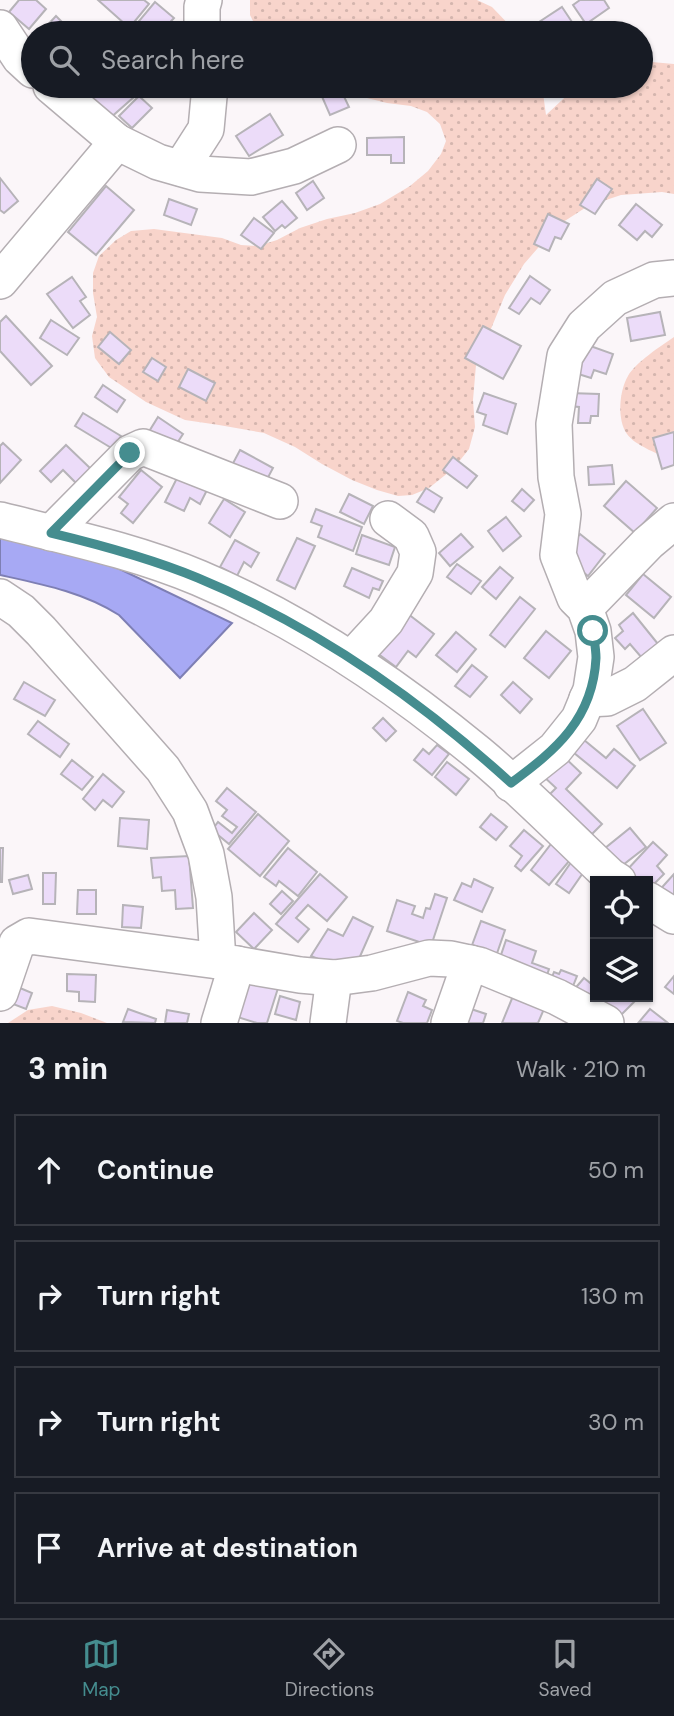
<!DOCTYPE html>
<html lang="en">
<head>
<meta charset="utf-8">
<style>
	:root { --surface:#171b24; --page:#20242c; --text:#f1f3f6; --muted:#9ea1a6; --line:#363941; --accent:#458d8f }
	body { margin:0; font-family:"DM Sans",sans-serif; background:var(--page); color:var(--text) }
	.controls { position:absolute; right:21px; bottom:21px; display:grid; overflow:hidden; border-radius:0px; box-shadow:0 2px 5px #0004 }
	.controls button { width:63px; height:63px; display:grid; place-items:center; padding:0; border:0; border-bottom:2px solid var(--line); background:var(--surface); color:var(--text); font:35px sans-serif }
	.stop { position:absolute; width:21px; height:21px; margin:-16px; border:5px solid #458d8f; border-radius:50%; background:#fff }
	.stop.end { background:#458d8f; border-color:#fff; box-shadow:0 2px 7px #0008 }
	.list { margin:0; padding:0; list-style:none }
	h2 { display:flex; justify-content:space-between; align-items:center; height:91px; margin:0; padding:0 28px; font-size:30px }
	h2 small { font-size:23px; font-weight:400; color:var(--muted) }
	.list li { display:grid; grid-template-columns:46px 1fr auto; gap:21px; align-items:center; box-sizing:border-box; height:112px; margin:0 14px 14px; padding:0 14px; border:2px solid var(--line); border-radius:0px }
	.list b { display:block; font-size:26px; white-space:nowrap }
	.list em { font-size:23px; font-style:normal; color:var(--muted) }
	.icon { flex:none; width:38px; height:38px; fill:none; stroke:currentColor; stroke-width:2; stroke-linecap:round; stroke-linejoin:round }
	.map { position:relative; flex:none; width:674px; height:1023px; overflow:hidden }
	.search { position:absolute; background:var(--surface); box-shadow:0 2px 5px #0004; left:21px; right:21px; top:21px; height:77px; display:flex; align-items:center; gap:18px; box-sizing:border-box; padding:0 24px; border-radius:38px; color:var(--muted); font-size:26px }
	.sheet { height:595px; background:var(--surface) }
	nav { display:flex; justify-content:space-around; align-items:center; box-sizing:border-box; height:98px; border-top:2px solid var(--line); background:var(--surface); font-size:19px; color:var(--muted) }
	nav a { display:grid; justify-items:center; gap:4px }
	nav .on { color:var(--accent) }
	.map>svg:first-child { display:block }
</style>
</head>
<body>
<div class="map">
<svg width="674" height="1023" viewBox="0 0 674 1023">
	<defs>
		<pattern id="grass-dots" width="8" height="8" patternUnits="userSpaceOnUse" patternTransform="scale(1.75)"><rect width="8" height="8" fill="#f8d4cb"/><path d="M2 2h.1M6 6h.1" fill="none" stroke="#d4b5ae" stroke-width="1.8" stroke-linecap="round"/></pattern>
	</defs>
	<rect width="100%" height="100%" fill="#fbf6f9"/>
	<g fill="url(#grass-dots)">
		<path d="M250,0h227l15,7 25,26h-258l-9,-18z"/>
		<path d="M641,61l33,3v130l-12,-2 -41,3 -33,11 -31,20 -33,38 -19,31 -29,70 -3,35 2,27 -6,22 -15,19 -25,20 -17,7 -14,1 -21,-6 -25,-10 -30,-16 -27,-17 -31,-14 -45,-8 -34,-5 -39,-18 -37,-25 -14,-19 -3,-22 5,-19 -4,-24v-20l6,-17 17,-16 15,-9 23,-2 68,9 19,7 17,1 19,-6 23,-12 27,-9 28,-6 25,-9 30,-18 18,-15 13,-17 5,-13 -6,-17 -13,-12 -16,-6 -24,-3 -20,-5 -15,-12h190l4,29 31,-29h64z"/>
		<path d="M674,337v123c-12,-4 -40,-15 -47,-26 -10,-14 -8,-43 1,-58 8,-14 33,-30 46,-39z"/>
		<path d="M52,1006l29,7 26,10h-99l20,-13z"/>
	</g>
	<path fill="#a7a9f4" stroke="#7e7fb4" stroke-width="2" d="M0,537l103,24 129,62 -52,55 -61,-63c-36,-23 -78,-31 -119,-40z"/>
	<g fill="#ecdcf9" stroke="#b6b3b8" stroke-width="2">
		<path d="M19,0h17l10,9 -17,20 -20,-17z"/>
		<path d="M98,0h46l5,4 -14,17 14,12h-14z"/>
		<path d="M580,0h24l5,8 -23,16 -13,-19z"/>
		<path d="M155,2l19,16 -14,15h-6l-15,-12z"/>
		<path d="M562,7l16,24 -4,2h-28l-7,-11z"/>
		<path d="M56,16l8,8 -8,9h-12l-2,-2z"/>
		<path d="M94,86h47l2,3 -34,30 -23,-26z"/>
		<path d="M334,86h5l10,21 -19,8 -10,-23z"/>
		<path d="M139,96l13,12 -20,20 -13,-12z"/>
		<path d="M270,114l13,21 -34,21 -13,-20z"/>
		<path d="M404,137v26h-13v-8h-24v-17z"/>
		<path d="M0,178l18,23 -14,12 -4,-3z"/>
		<path d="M597,179l15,10 -17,25 -15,-9z"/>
		<path d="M313,181l11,17 -17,12 -11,-17z"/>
		<path d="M106,186l28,24 -38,45 -28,-23z"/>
		<path d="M169,199l28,10 -6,16 -27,-10z"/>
		<path d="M282,201l15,17 -12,10 -3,-3 -7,6 -12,-14z"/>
		<path d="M636,204l26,21 -10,12 -7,-6 -8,9 -18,-15z"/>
		<path d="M548,214l21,10 -8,15 -6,-2 -6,14 -15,-7z"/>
		<path d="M254,218l20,15 -13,16 -20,-14z"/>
		<path d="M530,276l20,14 -10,14 -9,-6 -12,16 -10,-6z"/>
		<path d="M72,277l14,20 -6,4 10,14 -17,13 -26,-34z"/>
		<path d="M660,312l5,23 -34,6 -4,-23z"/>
		<path d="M6,316l46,50 -21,19 -31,-34v-29z"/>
		<path d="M51,320l28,18 -12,17 -27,-17z"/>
		<path d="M483,326l38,20 -18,33 -38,-21z"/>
		<path d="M110,332l21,18 -12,14 -21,-17z"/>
		<path d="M582,343l31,11 -7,20 -12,-4 -3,8 -19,-6z"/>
		<path d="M152,358l14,9 -8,14 -15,-9z"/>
		<path d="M188,369l27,14 -9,18 -27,-14z"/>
		<path d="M103,385l22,15 -8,12 -22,-15z"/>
		<path d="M484,393l32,11 -9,30 -24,-9 3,-10 -9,-3z"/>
		<path d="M569,393l30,1 -1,22h-7l-1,7h-12l1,-16 -10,-1z"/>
		<path d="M83,413l38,23 -8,13 -38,-23z"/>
		<path d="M158,417l25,17 -13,20 -25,-16z"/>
		<path d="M674,432v33l-12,4 -9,-31z"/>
		<path d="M3,443l18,17 -21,23v-37z"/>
		<path d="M66,445l25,24 -15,14 -13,-13 -12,12 -11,-11z"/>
		<path d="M240,450l33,18 -9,17 -33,-18z"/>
		<path d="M453,457l24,19 -10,12 -24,-18z"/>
		<path d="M612,465l2,19 -25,1 -1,-18z"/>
		<path d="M141,470l21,17 -29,36 -12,-10 7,-9 -9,-7z"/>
		<path d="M180,472l29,14 -9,18 -10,-6 -6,13 -19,-9z"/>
		<path d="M626,481l31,27 -22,25 -31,-27z"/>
		<path d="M426,488l16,10 -8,14 -17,-10z"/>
		<path d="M522,489l12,11 -10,11 -12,-10z"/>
		<path d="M349,494l24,12 -9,18 -24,-12z"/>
		<path d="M224,499l21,13 -15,25 -21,-14z"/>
		<path d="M316,509l46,18 -9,24 -35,-14 4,-11 -11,-4z"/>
		<path d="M506,517l15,19 -18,15 -15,-20z"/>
		<path d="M461,534l12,13 -23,19 -11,-13z"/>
		<path d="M580,534l25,20 -17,22 -25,-20z"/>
		<path d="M362,535l33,12 -6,18 -33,-11z"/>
		<path d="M297,538l18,8 -20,43 -18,-9z"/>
		<path d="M235,540l24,13 -8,14 -7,-5 -7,14 -17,-9z"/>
		<path d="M457,564l24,17 -10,13 -24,-17z"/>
		<path d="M500,567l13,11 -17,21 -14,-12z"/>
		<path d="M352,568l31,13 -4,9 -6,-2 -4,10 -25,-12z"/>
		<path d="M643,574l28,23 -17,21 -28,-23z"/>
		<path d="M520,597l15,12 -30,38 -15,-12z"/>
		<path d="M403,610l31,24 -18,23 -8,-6 -12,16 -23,-17z"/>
		<path d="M633,613l25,31 -16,14 -12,-14 -5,5 -10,-11 8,-7 -4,-6z"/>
		<path d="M546,631l25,20 -22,27 -25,-20z"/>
		<path d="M456,632l20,17 -19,23 -21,-17z"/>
		<path d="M472,665l15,12 -17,20 -15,-11z"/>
		<path d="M24,682l31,18 -10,16 -31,-17z"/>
		<path d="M513,682l19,17 -12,14 -19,-18z"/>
		<path d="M643,709l23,34 -26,17 -23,-34z"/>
		<path d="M383,718l13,13 -10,10 -13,-13z"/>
		<path d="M38,721l31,23 -9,13 -32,-23z"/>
		<path d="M578,735l28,23 8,-9 21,17 -18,22 -49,-40z"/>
		<path d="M437,745l12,9 -17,21 -18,-15 9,-11 6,5z"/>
		<path d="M562,755l19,18 -15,16 36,35 -10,10 -42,-40 6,-6 -14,-13z"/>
		<path d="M72,760l21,17 -11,13 -21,-16z"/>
		<path d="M447,762l22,17 -13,16 -21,-18z"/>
		<path d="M103,774l21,18 -12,15 -9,-7 -8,10 -12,-11z"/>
		<path d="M227,788l29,24 -27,32 -17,-14 6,-8 14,11 5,-6 -15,-11 5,-6 -11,-9z"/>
		<path d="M258,814l31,27 -29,35 -32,-27z"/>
		<path d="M491,814l16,13 -11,13 -16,-13z"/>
		<path d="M120,818l29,2 -2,29 -29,-3z"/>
		<path d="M630,828l16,19 -27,21 -15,-19z"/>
		<path d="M524,830l19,16 -22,25 -6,-5 7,-10 -12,-10z"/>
		<path d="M653,842l14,13 -10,11 7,8 -16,16v-9h-11l-11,-10z"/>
		<path d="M551,844l19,16 -21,25 -18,-15z"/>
		<path d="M0,848h3l-1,34h-2z"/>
		<path d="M288,848l29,24 -19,24 -19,-15 -3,5 -12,-9z"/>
		<path d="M189,856l4,52 -17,1 -1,-19 -13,1 -1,-14 -8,1 -2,-20z"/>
		<path d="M572,861l13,9 -16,23 -13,-9z"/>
		<path d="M43,873h13l-1,31h-12z"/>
		<path d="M320,874l27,23 -20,24 -19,-16 -12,13 13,11 -11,13 -22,-18z"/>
		<path d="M674,874v35l-18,-15z"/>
		<path d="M28,875l4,14 -19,5 -4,-14z"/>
		<path d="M474,879l19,9 -11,24 -28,-12 8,-17 9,4z"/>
		<path d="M78,890h18v24h-19z"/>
		<path d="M282,891l11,10 -12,13 -11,-10z"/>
		<path d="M435,894l12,4 -16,48 -44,-15 10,-31 18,6 -3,8 11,4 3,-10 4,1z"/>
		<path d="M123,905l20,2 -2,21 -19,-1z"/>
		<path d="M254,913l18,17 -18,19 -18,-17z"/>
		<path d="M353,917l20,10 -15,34 -14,9 -33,-14 17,-27 15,7z"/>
		<path d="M481,921l24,9 -12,35 -25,-9z"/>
		<path d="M506,940l30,11 -4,12 17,6 -4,12 -47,-17z"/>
		<path d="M561,970l16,6 -8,20 -21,-9 6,-15 5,2z"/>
		<path d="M67,974l29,1 -1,27 -16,-1v-9l-12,-1z"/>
		<path d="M243,974l36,11 -12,38h-10l-26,-8z"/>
		<path d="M674,976v18l-9,-7z"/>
		<path d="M584,978l11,9v4l-10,12 -13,-11z"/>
		<path d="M20,988l12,5 -6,16 -13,-5z"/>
		<path d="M408,992l18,8 -3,6 9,4 -5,13h-24l-6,-2z"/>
		<path d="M280,996l20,6 -4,18 -21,-6z"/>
		<path d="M513,996l31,13 -6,14h-36z"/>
		<path d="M610,997h9l2,2 2,-2h6l5,5 -17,17 -15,-14z"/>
		<path d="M462,1006l24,8 -3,9h-27z"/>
		<path d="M128,1009l28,10 -1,4 -32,-1z"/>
		<path d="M650,1009l18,14 -29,-1z"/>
		<path d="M167,1010l22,4 -2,9h-22z"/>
	</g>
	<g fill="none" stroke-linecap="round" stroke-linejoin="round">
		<defs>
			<g id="minor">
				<path d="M0,28l20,30 13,12"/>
				<path d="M202,33v-26l2,-7"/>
				<path d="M51,86l66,56 41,20 42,12 51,3 43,-11 44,-21"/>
				<path d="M181,168l25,-39 4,-43"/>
				<path d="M0,281l117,-139"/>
				<path d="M0,520c67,17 135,31 199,58 102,43 194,105 279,175 46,38 88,82 132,123l8,5"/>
				<path d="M51,533l79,-80 13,-6 137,54"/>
				<path d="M0,597l21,14 20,20 122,138 27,42 16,43 8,43 4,64"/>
				<path d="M585,608l63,-65 26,-22"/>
				<path d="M351,659l35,-38 29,-48 3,-21 -7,-16 -23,-17"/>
				<path d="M587,699l20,-1 28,-14 39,-31"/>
				<path d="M511,784l44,-35 24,-30 12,-29 5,-33 -3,-26 -8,-23 -10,-10 -17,-43 5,-41 -7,-37 -2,-53 11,-68 19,-30 31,-28 39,-18 20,-2"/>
				<path d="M648,900l26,16"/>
				<path d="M0,993l17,-50 12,-7 189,25 82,14 34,3 38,-5 57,-15 22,1 28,6 78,32 49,26"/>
				<path d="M219,1023l18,-59"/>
				<path d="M328,1023l6,-45"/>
				<path d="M449,1023l21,-60"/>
			</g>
		</defs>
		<use href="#minor" stroke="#b4aeb2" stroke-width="38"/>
		<use href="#minor" stroke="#fff" stroke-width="35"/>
	</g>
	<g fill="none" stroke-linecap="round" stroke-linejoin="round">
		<path stroke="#458d8f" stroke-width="9" d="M130,453l-79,80c50,12 99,25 147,45 116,48 221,121 313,205 45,-33 82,-64 85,-125 0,-9 -2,-19 -3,-27"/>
	</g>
</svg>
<div class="controls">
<button><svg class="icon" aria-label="locate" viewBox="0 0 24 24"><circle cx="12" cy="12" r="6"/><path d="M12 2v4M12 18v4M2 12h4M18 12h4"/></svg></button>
<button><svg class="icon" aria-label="layers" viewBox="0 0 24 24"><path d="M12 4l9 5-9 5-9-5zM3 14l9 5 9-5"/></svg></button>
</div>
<div class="stop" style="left:593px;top:631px"></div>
<div class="stop end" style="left:130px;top:453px"></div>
<div class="search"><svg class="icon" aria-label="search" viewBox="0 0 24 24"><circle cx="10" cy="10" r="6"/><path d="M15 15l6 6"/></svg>Search here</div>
</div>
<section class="sheet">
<h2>3 min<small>Walk · 210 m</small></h2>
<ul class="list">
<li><svg class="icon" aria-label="ahead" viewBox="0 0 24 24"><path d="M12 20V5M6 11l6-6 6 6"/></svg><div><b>Continue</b></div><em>50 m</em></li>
<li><svg class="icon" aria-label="right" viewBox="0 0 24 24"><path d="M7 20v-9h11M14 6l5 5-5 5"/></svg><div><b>Turn right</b></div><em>130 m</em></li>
<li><svg class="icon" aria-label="right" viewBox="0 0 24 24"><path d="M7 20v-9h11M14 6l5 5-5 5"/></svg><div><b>Turn right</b></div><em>30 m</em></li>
<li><svg class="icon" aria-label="arrive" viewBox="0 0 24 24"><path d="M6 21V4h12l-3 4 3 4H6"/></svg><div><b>Arrive at destination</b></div></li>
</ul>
</section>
<nav>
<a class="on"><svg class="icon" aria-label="map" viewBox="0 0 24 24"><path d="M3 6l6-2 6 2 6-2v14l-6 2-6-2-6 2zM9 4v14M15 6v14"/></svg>Map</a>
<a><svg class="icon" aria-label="directions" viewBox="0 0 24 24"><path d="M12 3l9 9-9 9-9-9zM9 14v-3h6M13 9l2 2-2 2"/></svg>Directions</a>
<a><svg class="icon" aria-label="saved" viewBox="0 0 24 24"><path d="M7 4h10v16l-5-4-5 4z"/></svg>Saved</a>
</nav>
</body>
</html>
